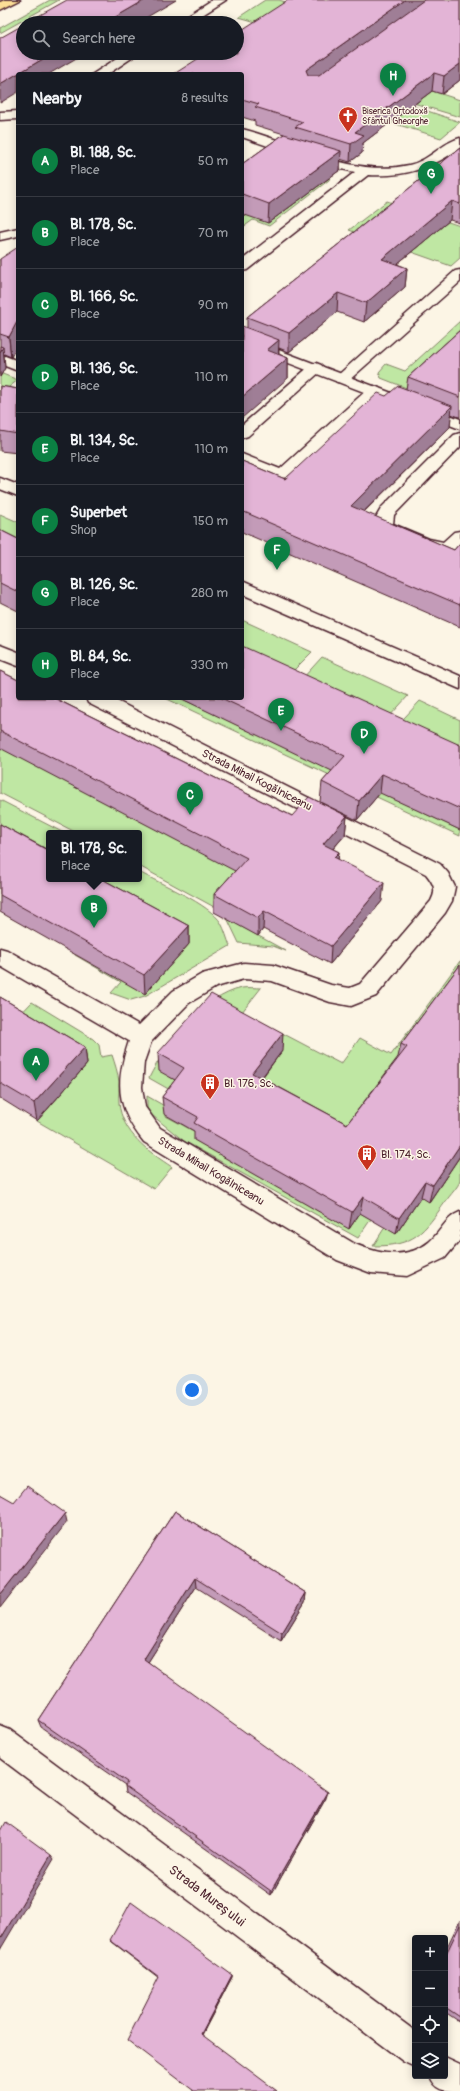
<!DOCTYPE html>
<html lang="en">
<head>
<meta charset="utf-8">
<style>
	:root { --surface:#171b24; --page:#242831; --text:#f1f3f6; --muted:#9ea1a6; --line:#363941; --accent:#0b8043 }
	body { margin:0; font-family:Pangolin,sans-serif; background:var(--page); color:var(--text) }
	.controls { position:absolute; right:12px; bottom:12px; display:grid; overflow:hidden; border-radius:4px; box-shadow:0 2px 10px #0003 }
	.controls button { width:36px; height:36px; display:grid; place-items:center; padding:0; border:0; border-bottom:1px solid var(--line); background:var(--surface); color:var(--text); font:20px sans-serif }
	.you { position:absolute; left:192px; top:1390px; width:14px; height:14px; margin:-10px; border:3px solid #fff; border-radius:50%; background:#1a73e8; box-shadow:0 0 0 6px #1a73e833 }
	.badge { display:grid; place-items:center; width:26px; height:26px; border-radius:50%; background:var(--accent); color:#fff; font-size:13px; font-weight:700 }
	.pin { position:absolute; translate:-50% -33px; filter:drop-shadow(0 1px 2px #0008) }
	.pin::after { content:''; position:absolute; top:21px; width:14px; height:12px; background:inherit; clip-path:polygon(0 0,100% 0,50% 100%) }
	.popup { position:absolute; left:46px; top:830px; width:96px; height:52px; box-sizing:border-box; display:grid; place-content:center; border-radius:4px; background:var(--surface); filter:drop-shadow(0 1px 3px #0005); font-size:13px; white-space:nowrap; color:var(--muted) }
	.popup b { font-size:15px; color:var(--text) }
	.popup::after { content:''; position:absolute; left:50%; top:100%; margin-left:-8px; border:8px solid transparent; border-top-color:var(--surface) }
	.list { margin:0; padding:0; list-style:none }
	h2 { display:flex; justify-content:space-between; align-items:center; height:52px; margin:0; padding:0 16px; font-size:17px }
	h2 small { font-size:13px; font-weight:400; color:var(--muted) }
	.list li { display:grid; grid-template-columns:26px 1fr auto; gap:12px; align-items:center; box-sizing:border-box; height:72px; padding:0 16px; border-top:1px solid var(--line) }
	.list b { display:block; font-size:15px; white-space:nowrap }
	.list p { margin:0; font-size:13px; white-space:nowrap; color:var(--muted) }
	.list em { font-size:13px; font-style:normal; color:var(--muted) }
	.icon { flex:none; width:22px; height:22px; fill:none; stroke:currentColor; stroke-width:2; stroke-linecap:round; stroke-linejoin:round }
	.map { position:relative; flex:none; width:460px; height:2091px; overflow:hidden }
	.search { position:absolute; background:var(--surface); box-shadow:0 2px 10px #0003; left:16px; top:16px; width:228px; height:44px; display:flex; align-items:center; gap:10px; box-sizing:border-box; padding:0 14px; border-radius:22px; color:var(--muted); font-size:15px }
	.panel { position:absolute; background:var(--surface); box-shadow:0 2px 10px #0003; left:16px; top:72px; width:228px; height:628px; border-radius:4px }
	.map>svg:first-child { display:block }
</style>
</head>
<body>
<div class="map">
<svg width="460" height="2091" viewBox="0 0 460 2091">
	<rect width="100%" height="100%" fill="#fcf5e5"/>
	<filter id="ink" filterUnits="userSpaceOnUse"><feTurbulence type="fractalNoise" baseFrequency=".025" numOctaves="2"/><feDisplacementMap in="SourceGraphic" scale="8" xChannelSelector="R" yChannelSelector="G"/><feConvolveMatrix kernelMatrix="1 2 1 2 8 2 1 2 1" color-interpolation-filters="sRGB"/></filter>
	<g filter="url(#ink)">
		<g fill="#bfe7a3" stroke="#848367">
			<path d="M50,0h9l-59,33v-5z"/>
			<path d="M265,0h14l24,7 -6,27 -58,-17z"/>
			<path d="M432,91l28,9v17l-50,-15z"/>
			<path d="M315,99l92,5 53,18 -19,16z"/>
			<path d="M330,176l-1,4 -60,46 -16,-6 -11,8v-19l26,14z"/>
			<path d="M387,201l73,25v32l-9,8 -102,-36z"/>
			<path d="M460,321v88l-79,-31 -2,-6 7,-8 19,7z"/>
			<path d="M0,373l18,7 -13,10 -5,16z"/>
			<path d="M0,514l18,8v35l-18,-8z"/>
			<path d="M242,620l70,32 -32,32 -38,-18z"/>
			<path d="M322,657l86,39 -30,33 -86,-39z"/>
			<path d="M165,698h15l280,132v6z"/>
			<path d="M420,701l40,19v47l-71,-33z"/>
			<path d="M0,748l295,71 -62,103 53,29 -13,-5 -34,-3 -11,-23 -12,-12 -77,-42v-33h-62l-77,-40z"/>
			<path d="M0,800l64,33h-15v35l-49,-26z"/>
			<path d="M139,872c20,11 71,32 82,51 4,7 6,16 9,23l-85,50 -14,4 -20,-7 10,-11 -46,-27 -6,-76h70z"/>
			<path d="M460,961v18l-101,169 -189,-71 16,9 -7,9 -30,-17c17,-35 54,-81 93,-90 6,-1 13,0 19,0l-19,24 99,52 19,-26 31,17z"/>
			<path d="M32,1002l61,37 6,6 2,12 11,-2c3,9 6,18 7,27 1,7 -1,14 0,21 3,30 30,49 53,64l-18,22 -117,-68 50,-57 -73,-43z"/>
			<path d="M147,1096l21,12 -4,7 35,19 -4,6 154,88 11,-15 11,6 -13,19 -174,-97 -31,-25 -6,-8z"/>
			<path d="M460,1156c0,7 0,18 0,25 -2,6 -10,14 -14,20 -23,32 -31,45 -73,45l12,-19 36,-30 9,4z"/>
		</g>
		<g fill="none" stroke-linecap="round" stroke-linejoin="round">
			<defs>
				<g id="service">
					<path d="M460,270v12l-113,100h-10l-3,-3 3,-3 118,-105z"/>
					<path d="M0,354l18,7v10l-18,-7z"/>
					<path d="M316,363l5,2 3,3 -3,3 -73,65 -6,2v-13l69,-60z"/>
					<path d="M374,386l5,2 3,3 -3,3 -88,82 -13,3 -36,-14v-11l38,15 89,-81z"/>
					<path d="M460,433v14l-66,68 -1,9 36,15 14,3 11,-10 6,-1v14c-4,3 -8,8 -13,8 -20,2 -50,-15 -68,-22l-4,-12 7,-12 72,-72z"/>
				</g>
				<g id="minor">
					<path d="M212,0h14l-36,23h-14z"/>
					<path d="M125,53h14l-31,21h-15z"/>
					<path d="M18,111v8l-18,1v-8z"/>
					<path d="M242,129c55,14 109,49 167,36 20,-4 34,-23 51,-27v10c-29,21 -56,29 -92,27l-121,95 -5,1v-11l113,-88 -35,-8 -78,-27z"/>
					<path d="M18,228v8l-18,4v-8z"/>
					<path d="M242,336l218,83v10l-218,-84z"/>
					<path d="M0,478l18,7v11l-18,-7z"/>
					<path d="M242,581l218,95v13l-218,-95z"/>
					<path d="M0,645l18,7v14l-18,-7z"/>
					<path d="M86,698h25l329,166 8,9 7,14 -3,14 -7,12 -69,83 -25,10 -21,-4 -58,-21 -28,-2 -28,8 -27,16 -38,39 -7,20 -2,25 3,20 15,21 195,116c23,10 52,16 74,-2 12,-10 16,-24 31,-30v28l-15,18 -38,18 -36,-3 -34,-13 -193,-118c-28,-34 -29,-60 -15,-101l-129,-75v-18l7,2 132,75 34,-34 29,-17 42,-11 29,2 58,20 19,3 10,-4 71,-83c6,-11 3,-17 -5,-27l-338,-171z"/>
					<path d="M0,1726l10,4 405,301v36l-11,-5 -404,-304z"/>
					<path d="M445,2057l15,7v27c-15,0 -24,0 -30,-15h15z"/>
				</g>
				<path id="primary" d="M5,0h15l-20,10v-8z"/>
			</defs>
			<use href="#service" stroke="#4a1f2b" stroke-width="3"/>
			<use href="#minor" stroke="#4a1f2b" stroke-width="3"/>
			<use href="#primary" stroke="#4a1f2b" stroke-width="3"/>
			<use href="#service" fill="#fcf5e5" fill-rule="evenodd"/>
			<use href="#minor" fill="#fcf5e5" fill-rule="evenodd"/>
			<use href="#primary" fill="#fcde96" fill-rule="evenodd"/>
		</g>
		<g fill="#c39bb8" stroke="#4a1f2b">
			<path d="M460,0v80l-18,14 -10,-3 -69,52 -1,10 -12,9 -10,-3v11l-72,53 -26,-9v-50l42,-30 -29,-9v-4l-13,-4v-43z"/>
			<path d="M460,148v75l-10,-3 -53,44 10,4 -2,19 -41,35 -27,-10 -48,40 -10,-4v6l9,4v20l-41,-50v-11z"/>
			<path d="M0,259l11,98 -7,-3 1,14 -5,9z"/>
			<path d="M460,330v87h-1l-8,-3 -1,13 -86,85 90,38 6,-7v84l-218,-95v-71l43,18 101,-83 20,-7 2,-12z"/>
			<path d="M0,386l18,3v64l-18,-2z"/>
			<path d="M0,530l18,9v72l-18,-9z"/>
			<path d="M0,671l292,145h55l-2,19 -12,14 6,3 -1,8 44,41 -52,63 -67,-35 -5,7 -44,-24v-18l21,-23 -235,-123z"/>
			<path d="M180,698h62l218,47v85l-80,-37 -23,27 -37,-18 2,-20 10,-11z"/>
			<path d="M0,824l189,102v18l-44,50 -145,-82z"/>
			<path d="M460,965v191l-31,46 -8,-5 -25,37 -36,-21 -11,16 -155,-89v-9l-30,-17 -2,-17 13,-17 -16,-9 -1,-18 124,-2 -20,27 85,46 51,-67 3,-13z"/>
			<path d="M0,997l85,50 2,17 -50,57 -37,-23z"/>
			<path d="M175,1511l131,82 -1,9 -24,39 -85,-54 -48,75 178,136 -55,97 -145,-103 -1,-6v-1l-84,-58 -3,-7z"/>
			<path d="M460,1920v102l-15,-10v-61z"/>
			<path d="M110,1940l122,35v2l-30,58 -9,56 -34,-113 -47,-36z"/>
		</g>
		<g fill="#9f7e96" stroke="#4a1f2b">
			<path d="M145,0h31l-39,23h-32z"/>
			<path d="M405,0h22l-121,88v-18z"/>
			<path d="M53,53h32l-36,21h-31v18l-18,11v-19z"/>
			<path d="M460,64v16l-18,14 2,-18z"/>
			<path d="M434,73l-2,18 -69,52 -1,10 -12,9 1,-18 4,-12z"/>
			<path d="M341,151l-1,19 -72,53 1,-19z"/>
			<path d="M452,201l-2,19 -70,58 2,-19z"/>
			<path d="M407,268l-2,19 -41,35 2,-19z"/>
			<path d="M338,293l-1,19 -48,40v-19z"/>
			<path d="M18,320v24l-7,13 -2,-20z"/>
			<path d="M279,340l-1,21 -11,-11z"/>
			<path d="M3,347l2,21 -5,9v-25z"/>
			<path d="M288,358v20l-46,40v-21z"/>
			<path d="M452,406l-2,21 -101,99 2,-20z"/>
			<path d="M382,774l-2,19 -23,27 2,-19z"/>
			<path d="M347,816l-2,19 -24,27 2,-18z"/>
			<path d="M339,852l-2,18 -3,-13z"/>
			<path d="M384,883l-2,18 -52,63 1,-18z"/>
			<path d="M264,911l-1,18 -5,7v-18z"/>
			<path d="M189,926v18l-44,50 -1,-19z"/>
			<path d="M283,1033l-1,18 -30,39v-17z"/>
			<path d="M85,1047l2,17 -50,57 -3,-18z"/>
			<path d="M460,1145v11l-31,46 4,-17z"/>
			<path d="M425,1181l-4,16 -25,37 3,-16z"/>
			<path d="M363,1197l-3,16 -11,16 3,-17z"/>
			<path d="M65,1513l2,9 -67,86v-13z"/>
			<path d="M195,1578l1,9 -51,80 -1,-8z"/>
			<path d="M306,1593l-1,9 -24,39 1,-8z"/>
			<path d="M328,1792l-2,6 -55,97v-4z"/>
			<path d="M51,1855l3,4 -54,91v-10z"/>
			<path d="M232,1975v2l-31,59v-2z"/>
		</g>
		<g fill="#e3b4d6" stroke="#4a1f2b">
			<path d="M67,0h78l-40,23h-79z"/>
			<path d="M288,0h117l-99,70 2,5h11l105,-75h36v64l-16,12 -10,-3 -79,59 9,3 -13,9 -56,-17 8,-5 -48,-15 4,-3 -17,-5v-25h-68l33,-21h30v-20z"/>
			<path d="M23,25v28h30l-53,31v-46z"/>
			<path d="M284,134l57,17 -72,53 -27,-10v-30z"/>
			<path d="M460,148v56l-8,-3 -70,58 25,9 -41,35 -28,-10 -49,40 -42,-16z"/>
			<path d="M18,247v73l-9,17 -9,-3v-75z"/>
			<path d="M242,326l37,14 -12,10 21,8 -46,39z"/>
			<path d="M460,330v67l-52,-20z"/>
			<path d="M0,346l3,1 -3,5z"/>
			<path d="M0,386l18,3v45l-18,-3z"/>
			<path d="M398,386l54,20 -101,100 103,44 6,-7v62l-218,-94v-50l43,18 93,-86 8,3z"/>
			<path d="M0,530l18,9v53l-18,-9z"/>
			<path d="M242,646l218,99v64l-78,-35 -23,27 -37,-19 23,-26 -124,-58h21z"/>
			<path d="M0,671l18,9v18h36l238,118 17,-19 38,19 -24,28 16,8 -5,5 50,26 -53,63 -67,-35 -6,7 -44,-24 33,-36 -247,-127z"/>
			<path d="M0,824l49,27v28h53l87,47 -45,49 -144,-80z"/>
			<path d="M460,965v180l-27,40 -8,-4 -26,37 -36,-21 -11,15 -158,-89 4,-6 -36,-20 22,-29 -26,-15 53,-59 72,39 -31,40 95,51 60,-77 -6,-3z"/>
			<path d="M0,997l85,50 -51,56 -34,-20z"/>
			<path d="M27,1486l38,27 -65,82v-101l14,8z"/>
			<path d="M175,1511l131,82 -24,40 -87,-55 -51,81 184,133 -57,99 -146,-105 2,-4 -89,-62z"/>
			<path d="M6,1822l45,33 -51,85v-107z"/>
			<path d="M131,1902l101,73 -31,59 76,57h-83l-67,-51 32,-63 -49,-37z"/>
			<path d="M460,1925v92l-15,-10v-51z"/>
		</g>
	</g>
	<defs>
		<symbol id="church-pin" viewBox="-11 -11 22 30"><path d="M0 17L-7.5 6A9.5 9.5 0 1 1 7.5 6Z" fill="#c8321e" stroke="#fcf5e5"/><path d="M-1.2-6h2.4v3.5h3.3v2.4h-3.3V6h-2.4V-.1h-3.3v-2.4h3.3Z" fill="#fff"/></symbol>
		<symbol id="building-pin" viewBox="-11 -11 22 30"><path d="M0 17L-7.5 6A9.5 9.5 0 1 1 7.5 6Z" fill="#c8321e" stroke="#fcf5e5"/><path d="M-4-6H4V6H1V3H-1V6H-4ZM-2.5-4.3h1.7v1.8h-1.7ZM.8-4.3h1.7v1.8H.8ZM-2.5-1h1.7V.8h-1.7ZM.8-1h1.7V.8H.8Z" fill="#fff"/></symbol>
	</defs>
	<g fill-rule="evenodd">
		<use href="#church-pin" x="337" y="105" width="22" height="30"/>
		<use href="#building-pin" x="199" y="1072" width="22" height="30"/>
		<use href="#building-pin" x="356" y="1143" width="22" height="30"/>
	</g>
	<g text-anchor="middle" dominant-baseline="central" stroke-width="3" stroke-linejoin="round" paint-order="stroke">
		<g font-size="9" fill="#4a1f2b" stroke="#fcf5e5" text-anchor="start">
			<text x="362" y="111">Biserica Ortodoxă<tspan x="362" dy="10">Sfântul Gheorghe</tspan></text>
		</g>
		<g font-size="11" fill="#4a1f2b" stroke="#fcf5e5">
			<text transform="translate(257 780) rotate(27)">Strada Mihail Kogălniceanu</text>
			<text transform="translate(211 1171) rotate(31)">Strada Mihail Kogălniceanu</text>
		</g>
		<g font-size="11" fill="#4a1f2b" stroke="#fcf5e5" text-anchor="start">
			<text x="224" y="1083">Bl. 176, Sc.</text>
			<text x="381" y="1154">Bl. 174, Sc.</text>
		</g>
		<g font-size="13" fill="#4a1f2b" stroke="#fcf5e5">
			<text transform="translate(207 1896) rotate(37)">Strada Mureșului</text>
		</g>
	</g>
</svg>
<div class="controls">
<button>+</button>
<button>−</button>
<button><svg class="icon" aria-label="locate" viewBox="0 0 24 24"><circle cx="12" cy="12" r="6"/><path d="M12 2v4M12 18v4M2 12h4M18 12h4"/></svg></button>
<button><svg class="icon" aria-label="layers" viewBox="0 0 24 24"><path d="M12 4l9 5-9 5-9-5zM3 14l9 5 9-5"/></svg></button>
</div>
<div class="you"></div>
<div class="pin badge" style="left:36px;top:1081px">A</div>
<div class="pin badge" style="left:94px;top:928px">B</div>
<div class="popup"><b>Bl. 178, Sc.</b>Place</div>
<div class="pin badge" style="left:190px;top:815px">C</div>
<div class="pin badge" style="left:364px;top:754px">D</div>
<div class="pin badge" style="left:281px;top:731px">E</div>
<div class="pin badge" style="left:277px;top:570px">F</div>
<div class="pin badge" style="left:431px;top:194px">G</div>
<div class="pin badge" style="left:393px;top:96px">H</div>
<div class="search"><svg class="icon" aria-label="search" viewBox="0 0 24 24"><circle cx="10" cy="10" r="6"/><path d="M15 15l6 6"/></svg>Search here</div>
<section class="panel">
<h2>Nearby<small>8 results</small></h2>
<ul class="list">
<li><span class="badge">A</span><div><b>Bl. 188, Sc.</b><p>Place</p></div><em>50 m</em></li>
<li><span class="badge">B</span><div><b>Bl. 178, Sc.</b><p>Place</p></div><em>70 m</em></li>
<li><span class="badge">C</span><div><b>Bl. 166, Sc.</b><p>Place</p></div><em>90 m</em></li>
<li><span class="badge">D</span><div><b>Bl. 136, Sc.</b><p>Place</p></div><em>110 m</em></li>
<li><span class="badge">E</span><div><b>Bl. 134, Sc.</b><p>Place</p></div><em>110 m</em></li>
<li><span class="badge">F</span><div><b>Superbet</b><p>Shop</p></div><em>150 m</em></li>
<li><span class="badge">G</span><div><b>Bl. 126, Sc.</b><p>Place</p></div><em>280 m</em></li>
<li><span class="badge">H</span><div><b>Bl. 84, Sc.</b><p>Place</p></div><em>330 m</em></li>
</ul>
</section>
</div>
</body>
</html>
